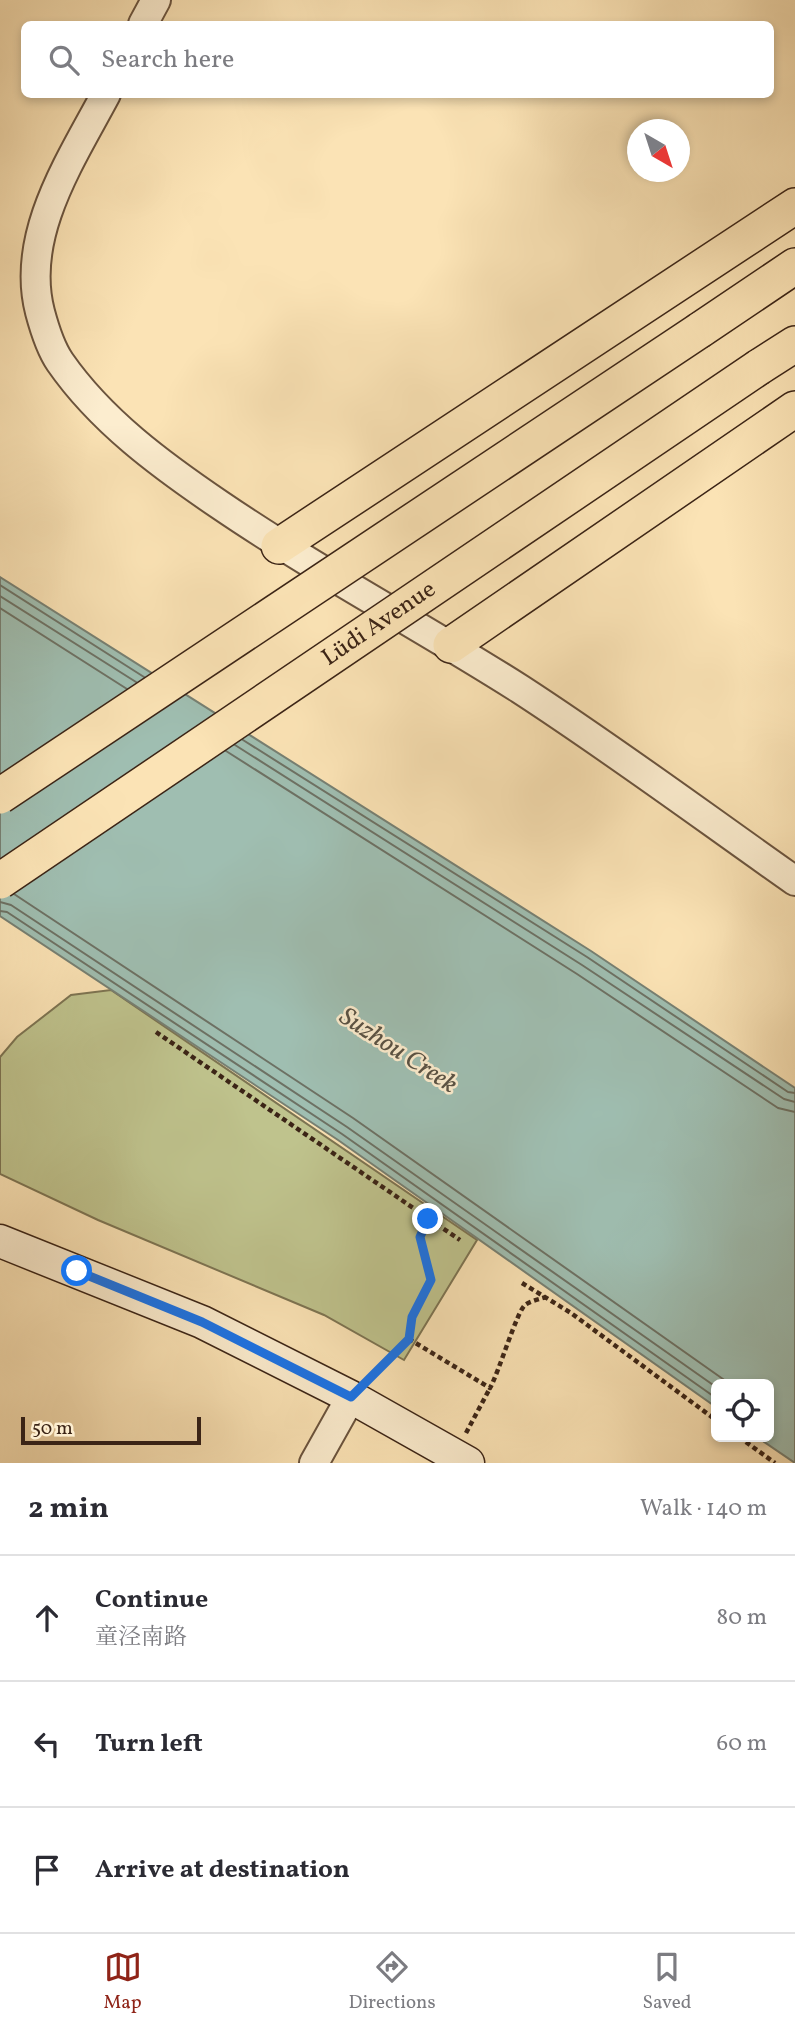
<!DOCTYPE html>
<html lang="en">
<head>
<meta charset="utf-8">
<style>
	:root { --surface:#fff; --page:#f7f7f7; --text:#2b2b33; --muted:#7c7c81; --line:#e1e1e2; --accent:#8f2418 }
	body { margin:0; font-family:Vollkorn,"Noto Serif SC",serif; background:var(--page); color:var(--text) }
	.controls { position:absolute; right:21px; bottom:21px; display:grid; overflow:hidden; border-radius:10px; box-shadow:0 4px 10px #0003 }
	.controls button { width:63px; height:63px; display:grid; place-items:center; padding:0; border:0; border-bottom:2px solid var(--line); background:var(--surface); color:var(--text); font:35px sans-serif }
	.compass { position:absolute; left:627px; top:119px; width:63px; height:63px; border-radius:50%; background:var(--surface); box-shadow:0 4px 10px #0003; rotate:141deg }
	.scale { position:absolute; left:21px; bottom:18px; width:180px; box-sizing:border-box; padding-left:7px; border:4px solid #3b2416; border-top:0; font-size:19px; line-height:24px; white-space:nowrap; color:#3b2416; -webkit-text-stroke:5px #fcedcf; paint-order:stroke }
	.stop { position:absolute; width:21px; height:21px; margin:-16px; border:5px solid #1a73e8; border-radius:50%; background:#fff }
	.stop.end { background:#1a73e8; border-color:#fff; box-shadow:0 2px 7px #0008 }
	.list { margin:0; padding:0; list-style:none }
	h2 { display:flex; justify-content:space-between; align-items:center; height:91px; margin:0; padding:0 28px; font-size:30px }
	h2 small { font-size:23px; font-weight:400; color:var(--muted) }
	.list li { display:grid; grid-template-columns:46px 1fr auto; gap:21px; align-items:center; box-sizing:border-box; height:126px; padding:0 28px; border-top:2px solid var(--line) }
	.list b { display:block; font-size:26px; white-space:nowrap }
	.list p { margin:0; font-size:23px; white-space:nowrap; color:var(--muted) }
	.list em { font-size:23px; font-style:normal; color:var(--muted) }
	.icon { flex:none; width:38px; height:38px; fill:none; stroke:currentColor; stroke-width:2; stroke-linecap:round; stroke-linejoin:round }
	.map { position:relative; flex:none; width:795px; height:1463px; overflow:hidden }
	.search { position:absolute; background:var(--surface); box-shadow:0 4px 10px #0003; left:21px; right:21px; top:21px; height:77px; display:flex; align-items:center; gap:18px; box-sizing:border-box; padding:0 24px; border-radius:10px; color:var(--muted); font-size:26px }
	.sheet { height:469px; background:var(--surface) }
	nav { display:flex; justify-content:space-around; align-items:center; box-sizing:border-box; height:98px; border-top:2px solid var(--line); background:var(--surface); font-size:19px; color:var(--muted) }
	nav a { display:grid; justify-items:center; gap:4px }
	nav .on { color:var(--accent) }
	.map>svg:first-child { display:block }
</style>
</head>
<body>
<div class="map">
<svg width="795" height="1463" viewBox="0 0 795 1463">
	<rect width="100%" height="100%" fill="#fbe3b5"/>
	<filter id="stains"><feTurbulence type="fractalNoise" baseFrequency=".00286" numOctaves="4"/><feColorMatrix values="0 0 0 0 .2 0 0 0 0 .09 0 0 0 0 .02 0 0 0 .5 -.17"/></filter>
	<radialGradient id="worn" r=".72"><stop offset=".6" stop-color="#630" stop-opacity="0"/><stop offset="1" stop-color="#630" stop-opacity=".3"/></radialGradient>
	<path fill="#bfc38d" stroke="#7d7452" stroke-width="2" d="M111,990l366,250 -73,120 -80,-45 -226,-95 -98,-46v-117l17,-20 54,-42z"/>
	<path fill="#9fbeb1" stroke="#778073" stroke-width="2" d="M0,577l591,374 204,137v375l-38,-26h12v-53h-53v23l-378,-267 -338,-224z"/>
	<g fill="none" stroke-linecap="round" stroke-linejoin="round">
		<g stroke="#6d7164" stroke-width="2">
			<path d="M0,585l144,92"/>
			<path d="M0,596l136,86"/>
			<path d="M0,608l127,81"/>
			<path d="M243,740l344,217 201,135 7,1"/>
			<path d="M235,745l347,220 202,134 11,3"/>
			<path d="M226,751l351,223 201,134 17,4"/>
			<path d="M14,894l339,224 377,266"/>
			<path d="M0,902l11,3 336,222 369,260"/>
			<path d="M0,911l7,1 335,222 374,264"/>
		</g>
		<defs>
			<g id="tertiary">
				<path d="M143,24l13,-24"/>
				<path d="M106,94c-35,66 -86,141 -66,218 4,15 11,37 20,50 41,59 101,103 160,143 97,66 201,121 300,184 94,61 184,128 275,192"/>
				<path d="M314,1463l37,-66"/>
			</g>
			<path id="secondary" d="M0,1241l202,81 149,75 117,66"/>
			<g id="primary">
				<path d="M700,330l95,-64"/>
				<path d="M759,367l36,-23"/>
				<path d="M279,546l516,-340"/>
				<path d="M451,645l344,-236"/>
			</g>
		</defs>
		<use href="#tertiary" stroke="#6b543e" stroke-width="32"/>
		<use href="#secondary" stroke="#3b2416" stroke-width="35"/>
		<use href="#primary" stroke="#3b2416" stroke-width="38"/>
		<g stroke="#3b2416" stroke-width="4.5" stroke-dasharray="5 3.5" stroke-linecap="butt">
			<path d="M156,1032l304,208"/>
			<path d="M428,1219l-8,18 11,43 -19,37 -3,22 81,49c9,-16 27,-77 35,-83 5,-4 15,-6 21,-8"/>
			<path d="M522,1283l49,30 145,107"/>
			<path d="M370,1378l39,-39"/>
			<path d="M466,1433l24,-45"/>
			<path d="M739,1437l36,26"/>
		</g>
		<use href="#tertiary" stroke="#fcedcf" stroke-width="28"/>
		<use href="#secondary" stroke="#fcedcf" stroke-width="32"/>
		<use href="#primary" stroke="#fbe3b5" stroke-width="35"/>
		<defs>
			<g id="primary-bridge">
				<path d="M0,796l700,-466"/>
				<path id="s1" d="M0,881l759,-514"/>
			</g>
		</defs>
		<use href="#primary-bridge" stroke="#3b2416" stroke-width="38" stroke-linecap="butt"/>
		<use href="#primary-bridge" stroke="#fbe3b5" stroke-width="35"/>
	</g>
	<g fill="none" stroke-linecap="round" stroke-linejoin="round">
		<path stroke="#1a73e8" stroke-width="9" d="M77,1271l125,51 149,75 58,-58 3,-22 19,-37 -11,-43 8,-18"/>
	</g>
	<g text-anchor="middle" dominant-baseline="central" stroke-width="5" stroke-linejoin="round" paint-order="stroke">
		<g font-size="24" fill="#3b2416" stroke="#fcedcf">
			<text stroke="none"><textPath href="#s1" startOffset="458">Lüdi Avenue</textPath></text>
		</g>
		<g font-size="26" font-style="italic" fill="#595244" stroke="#fcedcf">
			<text transform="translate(398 1051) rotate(33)">Suzhou Creek</text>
		</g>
	</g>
	<rect width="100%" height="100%" filter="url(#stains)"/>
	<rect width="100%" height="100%" fill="url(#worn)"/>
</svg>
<div class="controls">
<button><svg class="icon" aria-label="locate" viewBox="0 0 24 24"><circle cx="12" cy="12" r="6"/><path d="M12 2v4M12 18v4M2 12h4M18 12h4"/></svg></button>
</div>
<svg class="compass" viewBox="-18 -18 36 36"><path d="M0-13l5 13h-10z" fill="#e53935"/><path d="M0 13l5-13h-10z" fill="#7c7c81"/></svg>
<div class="scale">50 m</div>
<div class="stop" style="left:77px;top:1271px"></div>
<div class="stop end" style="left:428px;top:1219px"></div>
<div class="search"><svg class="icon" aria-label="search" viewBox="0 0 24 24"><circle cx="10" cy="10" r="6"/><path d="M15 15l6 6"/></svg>Search here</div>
</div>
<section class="sheet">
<h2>2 min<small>Walk · 140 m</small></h2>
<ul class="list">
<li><svg class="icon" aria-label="ahead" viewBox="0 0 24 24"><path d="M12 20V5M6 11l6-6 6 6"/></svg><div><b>Continue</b><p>童泾南路</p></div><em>80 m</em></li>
<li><svg class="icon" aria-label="left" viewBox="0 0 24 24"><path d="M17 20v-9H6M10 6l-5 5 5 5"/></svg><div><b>Turn left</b></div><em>60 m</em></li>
<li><svg class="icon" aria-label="arrive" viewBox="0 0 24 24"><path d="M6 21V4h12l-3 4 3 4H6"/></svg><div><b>Arrive at destination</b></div></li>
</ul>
</section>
<nav>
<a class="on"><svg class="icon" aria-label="map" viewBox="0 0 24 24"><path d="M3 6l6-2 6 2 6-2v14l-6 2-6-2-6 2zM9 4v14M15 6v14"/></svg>Map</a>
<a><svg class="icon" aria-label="directions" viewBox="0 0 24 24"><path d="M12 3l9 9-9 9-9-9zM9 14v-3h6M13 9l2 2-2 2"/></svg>Directions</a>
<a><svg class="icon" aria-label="saved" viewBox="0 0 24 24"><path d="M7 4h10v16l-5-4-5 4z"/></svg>Saved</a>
</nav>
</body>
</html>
